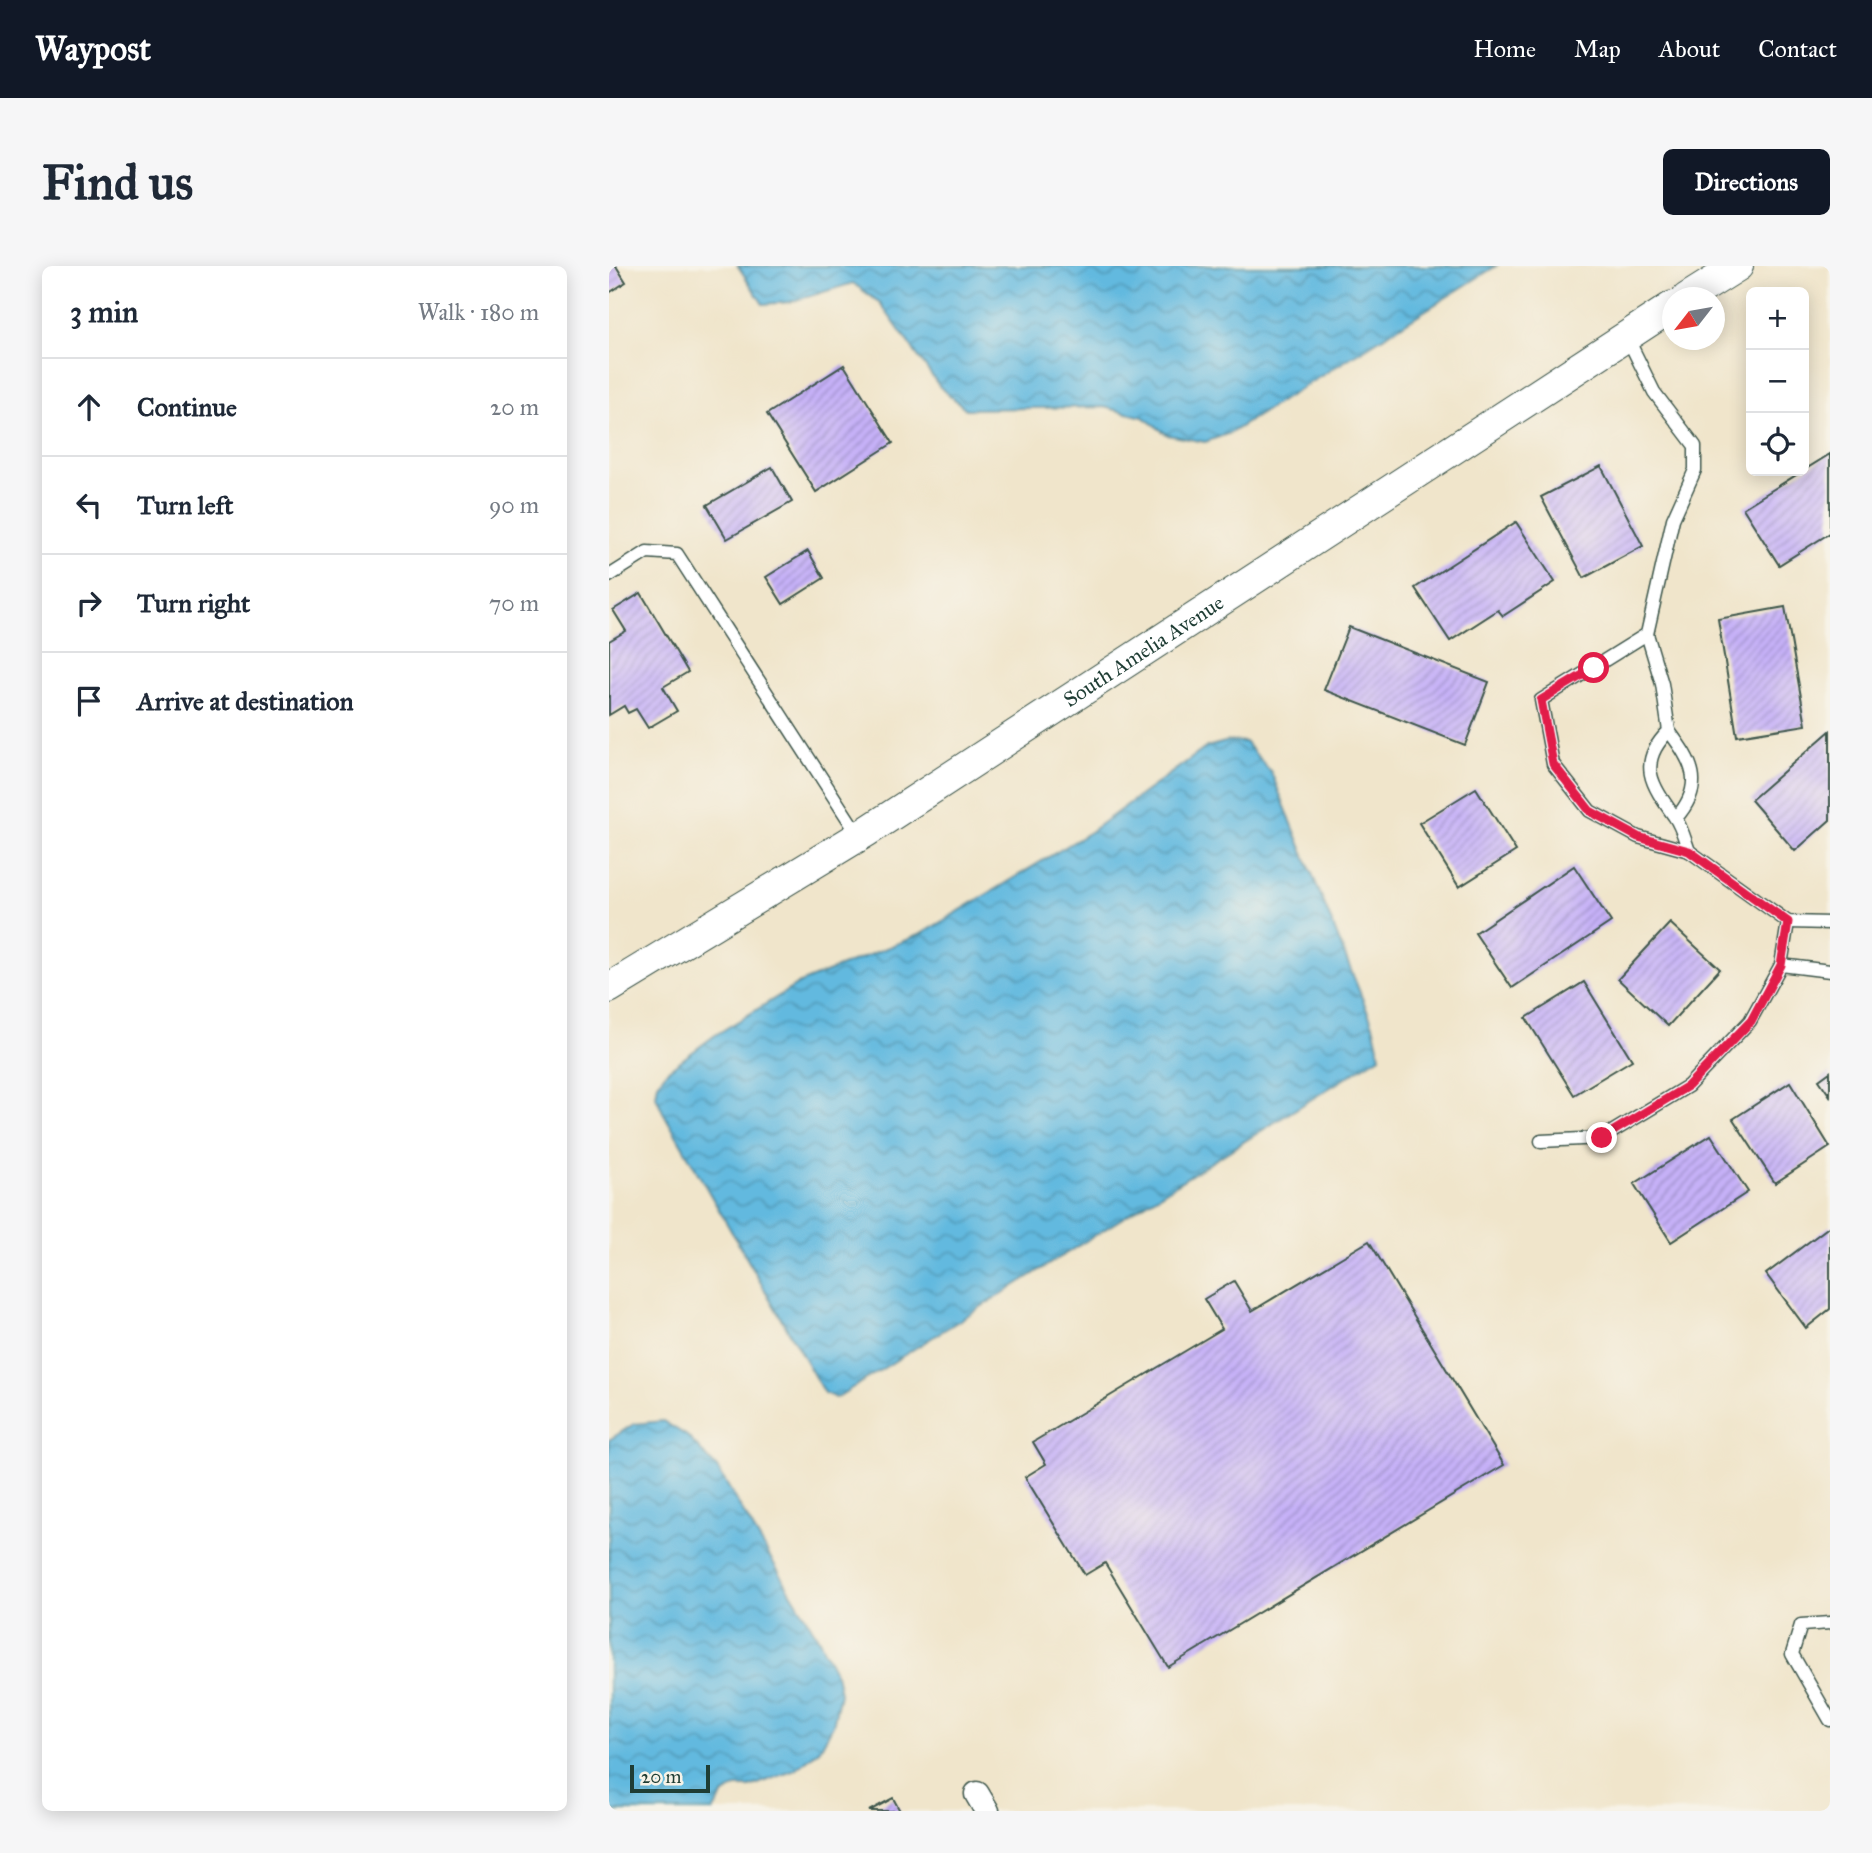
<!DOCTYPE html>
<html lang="en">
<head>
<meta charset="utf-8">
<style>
	:root { --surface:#fff; --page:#f6f6f7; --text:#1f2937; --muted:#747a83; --line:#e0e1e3; --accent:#111827 }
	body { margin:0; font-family:"IM FELL Great Primer",serif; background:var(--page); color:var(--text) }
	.controls { position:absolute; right:21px; top:21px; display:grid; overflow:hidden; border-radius:10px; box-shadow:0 4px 18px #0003 }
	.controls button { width:63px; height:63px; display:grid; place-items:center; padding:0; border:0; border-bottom:2px solid var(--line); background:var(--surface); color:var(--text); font:35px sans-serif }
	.compass { position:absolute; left:1053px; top:21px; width:63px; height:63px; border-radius:50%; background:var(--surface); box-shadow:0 4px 18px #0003; rotate:239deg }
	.scale { position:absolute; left:21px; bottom:18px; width:80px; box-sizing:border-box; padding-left:7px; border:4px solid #1f3d34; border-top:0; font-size:19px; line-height:24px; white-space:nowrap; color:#1f3d34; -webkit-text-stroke:5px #f7f3e8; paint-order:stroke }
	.stop { position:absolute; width:21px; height:21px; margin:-16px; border:5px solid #e11d48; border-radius:50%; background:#fff }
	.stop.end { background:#e11d48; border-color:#fff; box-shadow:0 2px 7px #0008 }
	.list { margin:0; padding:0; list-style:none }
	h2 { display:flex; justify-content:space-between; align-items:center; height:91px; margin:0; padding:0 28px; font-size:30px }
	h2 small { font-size:23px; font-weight:400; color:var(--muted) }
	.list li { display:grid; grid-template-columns:46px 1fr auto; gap:21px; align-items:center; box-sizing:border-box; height:98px; padding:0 28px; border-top:2px solid var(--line) }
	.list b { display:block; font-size:26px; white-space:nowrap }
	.list em { font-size:23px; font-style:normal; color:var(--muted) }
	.icon { flex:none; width:38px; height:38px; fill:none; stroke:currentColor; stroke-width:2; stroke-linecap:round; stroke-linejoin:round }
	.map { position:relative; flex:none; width:1221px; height:1545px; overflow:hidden; border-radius:10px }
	header { display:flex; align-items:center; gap:42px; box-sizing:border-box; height:98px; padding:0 35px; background:var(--accent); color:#fff }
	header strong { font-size:33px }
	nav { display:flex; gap:38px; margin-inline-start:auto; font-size:24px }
	.intro { display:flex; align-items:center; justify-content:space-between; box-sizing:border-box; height:168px; padding:0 42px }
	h1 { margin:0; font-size:49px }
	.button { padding:18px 32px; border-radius:10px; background:var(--accent); color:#fff; font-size:24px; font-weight:700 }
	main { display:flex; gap:42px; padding:0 42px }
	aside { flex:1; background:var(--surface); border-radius:10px; box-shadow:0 4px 18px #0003 }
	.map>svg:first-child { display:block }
</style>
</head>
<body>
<header>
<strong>Waypost</strong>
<nav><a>Home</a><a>Map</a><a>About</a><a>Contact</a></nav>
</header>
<div class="intro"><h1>Find us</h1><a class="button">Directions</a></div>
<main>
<aside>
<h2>3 min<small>Walk · 180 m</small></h2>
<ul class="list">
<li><svg class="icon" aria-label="ahead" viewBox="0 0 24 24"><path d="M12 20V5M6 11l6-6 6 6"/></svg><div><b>Continue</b></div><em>20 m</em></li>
<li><svg class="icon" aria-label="left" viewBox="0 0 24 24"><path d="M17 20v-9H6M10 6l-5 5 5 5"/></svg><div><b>Turn left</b></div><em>90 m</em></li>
<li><svg class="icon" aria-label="right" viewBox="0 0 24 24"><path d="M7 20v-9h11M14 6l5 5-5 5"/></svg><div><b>Turn right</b></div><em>70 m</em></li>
<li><svg class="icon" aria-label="arrive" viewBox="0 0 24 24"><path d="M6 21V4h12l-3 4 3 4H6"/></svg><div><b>Arrive at destination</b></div></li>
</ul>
</aside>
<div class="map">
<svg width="1221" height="1545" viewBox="0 0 1221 1545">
	<defs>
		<pattern id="water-waves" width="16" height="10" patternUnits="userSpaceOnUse" patternTransform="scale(1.75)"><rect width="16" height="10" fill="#62b9df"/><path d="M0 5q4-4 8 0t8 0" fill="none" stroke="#5098b6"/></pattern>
		<pattern id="building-hatch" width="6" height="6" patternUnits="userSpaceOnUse" patternTransform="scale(1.75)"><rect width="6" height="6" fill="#c6b1f8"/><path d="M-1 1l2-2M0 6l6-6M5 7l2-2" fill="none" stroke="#a091ca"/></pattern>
	</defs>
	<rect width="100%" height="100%" fill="#f7f3e8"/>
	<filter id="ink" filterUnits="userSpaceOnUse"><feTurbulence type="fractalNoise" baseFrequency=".0143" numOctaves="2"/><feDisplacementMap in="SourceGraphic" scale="14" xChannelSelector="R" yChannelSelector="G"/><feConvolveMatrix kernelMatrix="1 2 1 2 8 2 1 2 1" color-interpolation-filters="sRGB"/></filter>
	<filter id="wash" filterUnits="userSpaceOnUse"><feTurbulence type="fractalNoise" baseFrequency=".00686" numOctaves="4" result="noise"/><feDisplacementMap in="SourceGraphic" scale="28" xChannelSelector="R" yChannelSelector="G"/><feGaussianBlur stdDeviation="1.57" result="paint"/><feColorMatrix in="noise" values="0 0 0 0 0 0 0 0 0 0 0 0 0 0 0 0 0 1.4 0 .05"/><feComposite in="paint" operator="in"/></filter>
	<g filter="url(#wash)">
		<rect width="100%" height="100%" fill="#f0e5cb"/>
		<g fill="url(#water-waves)" stroke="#407b8a" stroke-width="2">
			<path d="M129,0h758l-266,167 -25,9 -37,-7 -25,-18 -39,-10 -138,2 -26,-22 -60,-84 -27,-20 -63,19 -27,2z"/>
			<path d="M620,475l16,1 26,30 102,253 7,31 -544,342 -12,-5 -161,-281 -7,-16 2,-13 9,-12 47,-35 86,-53 121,-49 169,-102 117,-85z"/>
			<path d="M54,1155l24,15 30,32 100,168 19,38 4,19 -7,32 -13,24 -25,21 -45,17h-14l-12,7 -11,17h-104v-371l25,-16z"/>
		</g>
		<g id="blocks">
			<g fill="url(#building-hatch)">
				<path d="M0,0h7l10,16 -17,11z"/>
				<path d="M235,99l49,78 -77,49 -49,-78z"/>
				<path d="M1221,188v79l-51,32 -36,-57z"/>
				<path d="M992,200l42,80 -59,32 -43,-81z"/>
				<path d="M163,201l20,35 -65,37 -20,-34z"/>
				<path d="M907,256l39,60 -52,34 -5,-6 -48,31 -35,-53z"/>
				<path d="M199,285l16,27 -41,26 -17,-27z"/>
				<path d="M32,327l47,79 -25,15 14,24 -29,17 -12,-19 -8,4 -4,-7 -15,9v-74l17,-10 -13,-21z"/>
				<path d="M1176,341l21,118 -69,11 -19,-117z"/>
				<path d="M740,361l140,55 -24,63 -141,-55z"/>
				<path d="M1221,465v89l-35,31 -44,-51z"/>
				<path d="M867,522l40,63 -57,36 -40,-64z"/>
				<path d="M965,600l37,56 -99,66 -37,-55z"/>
				<path d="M1061,657l50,46 -52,57 -50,-47z"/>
				<path d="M975,716l48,78 -58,35 -48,-77z"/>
				<path d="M1221,806v24l-11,-16z"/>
				<path d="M1181,816l40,65 -55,36 -42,-64z"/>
				<path d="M1102,869l37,57 -77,50 -37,-58z"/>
				<path d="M1221,960v83l-24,19 -40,-54z"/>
				<path d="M760,975l135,224 -336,202 -63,-104 -20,12 -60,-98 21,-13 -13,-22 189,-113 -18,-30 30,-18 18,30z"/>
				<path d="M284,1532l7,13h-31z"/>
			</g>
		</g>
	</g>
	<g filter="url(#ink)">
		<use href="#blocks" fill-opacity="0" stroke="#3e564b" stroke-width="2"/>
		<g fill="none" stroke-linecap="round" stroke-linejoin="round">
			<defs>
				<g id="service">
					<path d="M1017,69l28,57 41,54v24l-22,49 -26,115 -106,66 12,64 37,47 48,26 51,14 99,71 42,1"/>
					<path d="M0,310l38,-24 30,2 182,282"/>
					<path d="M1038,368l15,50 7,47c-33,32 -17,54 5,85 7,9 11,24 15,35"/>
					<path d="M1060,465c23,31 37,53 7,87"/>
					<path d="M1172,699l49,6"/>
					<path d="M932,875l61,-3 86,-52 62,-65 31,-56 7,-43"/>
					<path d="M1221,1357l-29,2 -9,29 38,66"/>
				</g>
				<path id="minor" d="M368,1528l10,17"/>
				<g id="tertiary">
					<path d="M1078,32l51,-32"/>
					<path id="s1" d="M0,722l257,-156 807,-526"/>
				</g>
			</defs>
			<use href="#service" stroke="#3e564b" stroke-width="15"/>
			<use href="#minor" stroke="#3e564b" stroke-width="27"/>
			<use href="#tertiary" stroke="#3e564b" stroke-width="32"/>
			<use href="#service" stroke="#fff" stroke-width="12"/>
			<use href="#minor" stroke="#fff" stroke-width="24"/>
			<use href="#tertiary" stroke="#fff" stroke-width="30"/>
		</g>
	</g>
	<g fill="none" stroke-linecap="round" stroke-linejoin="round" filter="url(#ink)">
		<path stroke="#e11d48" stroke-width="9" d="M985,402l-53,32 12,64 37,47 48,26 51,14 99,71 -7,43 -30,56 -63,65 -86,52"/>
	</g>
	<g text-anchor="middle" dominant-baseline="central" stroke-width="6" stroke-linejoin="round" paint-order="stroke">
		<g font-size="21" fill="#1f3d34" stroke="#f7f3e8">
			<text stroke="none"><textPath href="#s1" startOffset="632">South Amelia Avenue</textPath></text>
		</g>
	</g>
</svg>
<div class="controls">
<button>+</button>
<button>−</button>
<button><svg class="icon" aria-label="locate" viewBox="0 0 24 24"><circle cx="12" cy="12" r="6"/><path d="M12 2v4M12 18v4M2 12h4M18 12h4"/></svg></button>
</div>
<svg class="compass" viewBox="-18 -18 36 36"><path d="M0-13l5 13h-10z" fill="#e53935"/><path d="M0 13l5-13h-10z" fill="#747a83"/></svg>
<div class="scale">20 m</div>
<div class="stop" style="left:985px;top:402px"></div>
<div class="stop end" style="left:993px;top:872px"></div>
</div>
</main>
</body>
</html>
